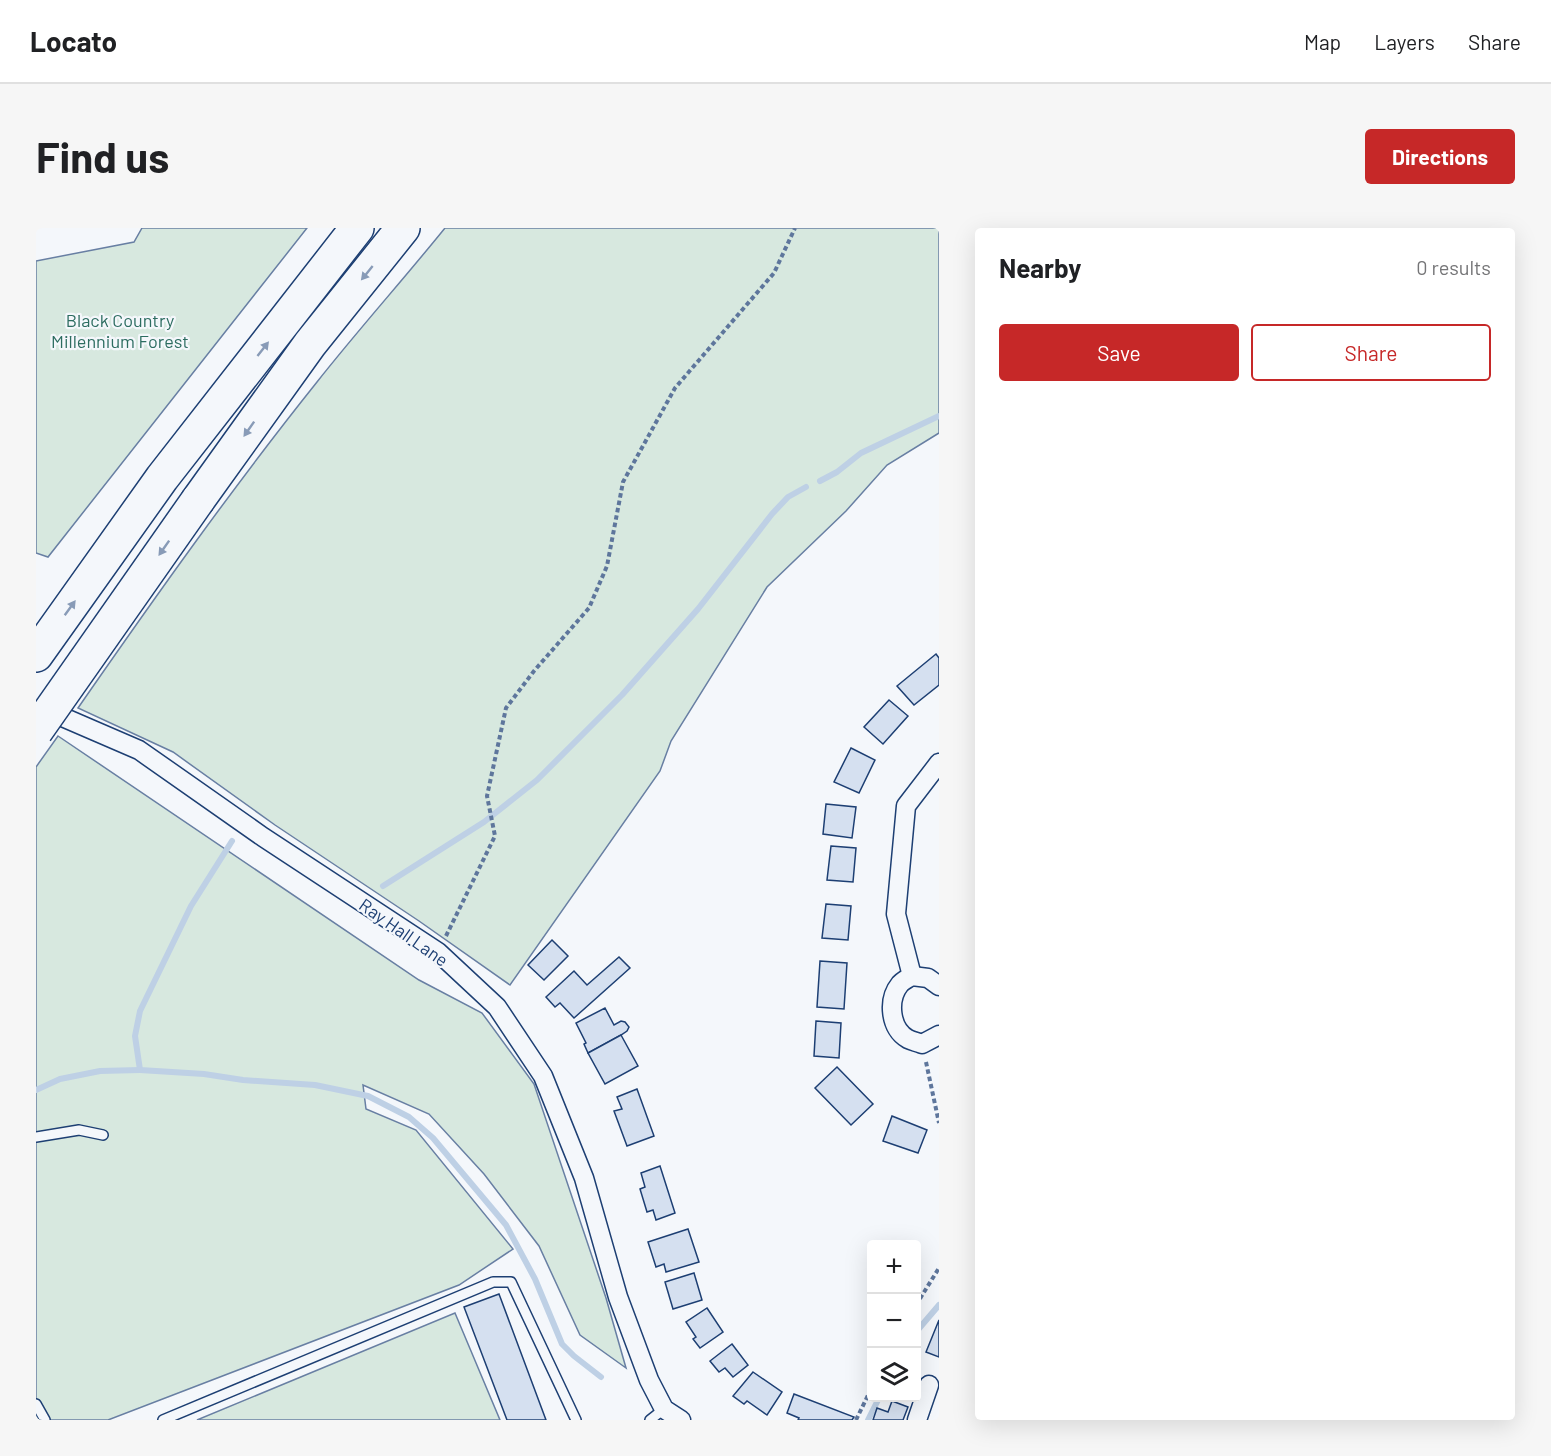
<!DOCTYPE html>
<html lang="en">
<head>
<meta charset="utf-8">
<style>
	:root { --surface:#fff; --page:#f6f6f6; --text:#202124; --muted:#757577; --line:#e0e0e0; --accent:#c62828 }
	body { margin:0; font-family:Barlow,sans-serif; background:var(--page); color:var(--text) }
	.controls { position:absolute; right:18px; bottom:18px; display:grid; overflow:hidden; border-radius:6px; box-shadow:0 6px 24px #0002 }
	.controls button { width:54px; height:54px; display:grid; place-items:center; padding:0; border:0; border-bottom:2px solid var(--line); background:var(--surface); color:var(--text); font:30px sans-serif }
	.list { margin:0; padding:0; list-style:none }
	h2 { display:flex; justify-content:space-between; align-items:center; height:78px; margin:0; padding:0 24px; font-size:26px }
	h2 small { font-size:20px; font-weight:400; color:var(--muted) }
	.actions { display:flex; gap:12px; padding:18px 24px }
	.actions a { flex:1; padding:14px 0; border:2px solid var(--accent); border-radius:6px; text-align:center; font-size:21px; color:var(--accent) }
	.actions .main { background:var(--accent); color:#fff }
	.icon { flex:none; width:33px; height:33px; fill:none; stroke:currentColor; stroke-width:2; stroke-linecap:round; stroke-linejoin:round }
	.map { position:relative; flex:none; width:903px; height:1192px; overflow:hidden; border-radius:6px }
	header { display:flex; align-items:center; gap:36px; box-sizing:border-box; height:84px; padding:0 30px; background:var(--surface); border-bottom:2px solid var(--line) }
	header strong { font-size:28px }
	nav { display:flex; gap:33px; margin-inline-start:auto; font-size:21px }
	.intro { display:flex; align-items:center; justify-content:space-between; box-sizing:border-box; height:144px; padding:0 36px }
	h1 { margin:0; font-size:42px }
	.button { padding:15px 27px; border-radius:6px; background:var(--accent); color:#fff; font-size:21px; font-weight:700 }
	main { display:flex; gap:36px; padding:0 36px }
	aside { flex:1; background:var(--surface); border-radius:6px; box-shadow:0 6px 24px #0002 }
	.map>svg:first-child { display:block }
</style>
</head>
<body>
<header>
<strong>Locato</strong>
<nav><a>Map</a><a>Layers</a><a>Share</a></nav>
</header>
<div class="intro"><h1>Find us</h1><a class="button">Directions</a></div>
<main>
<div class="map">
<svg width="903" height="1192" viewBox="0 0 903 1192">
	<rect width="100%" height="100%" fill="#f4f7fb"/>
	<g fill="#d7e8df" stroke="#687fa3" stroke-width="1.5">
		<path d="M106,0h165l-259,329 -12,-4v-292l98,-19z"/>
		<path d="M409,0h494v205l-52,32 -41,46 -79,76 -96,154 -11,30 -150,214 -91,-64 -144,-96 -102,-73 -95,-44c77,-111 155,-221 239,-326 41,-52 86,-102 128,-154z"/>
		<path d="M22,508l361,244 63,33 52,71 72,214 20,70 -46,-33 -41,-89 -55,-72 -55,-60 -66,-29 3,24 50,21 97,119 -54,36 -351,135h-72v-653z"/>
		<path d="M419,1085l45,107h-303z"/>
	</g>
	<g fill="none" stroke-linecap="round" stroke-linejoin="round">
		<g stroke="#bed0e5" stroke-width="6">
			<path d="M784,253l17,-9 24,-19 78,-37"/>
			<path d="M196,613l-41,65 -51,105 -5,25 5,34 64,4 39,6 72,5 53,11 41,21 24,21 73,87 29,54 27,65 12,12 27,21"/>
			<path d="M347,658l101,-64 53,-42 85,-85 76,-86 74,-95 16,-17 18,-10"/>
			<path d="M0,862l24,-11 40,-8 40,-1"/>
			<path d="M880,1104l23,-27"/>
			<path d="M832,1192l11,-22"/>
		</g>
	</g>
	<g fill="#d5e0f0" stroke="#1d3f73" stroke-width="1.5">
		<path d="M900,426l3,4v27l-25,20 -17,-19z"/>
		<path d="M853,472l19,16 -25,28 -19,-17z"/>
		<path d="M815,520l24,12 -16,33 -25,-11z"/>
		<path d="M790,576l30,3 -4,31 -29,-4z"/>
		<path d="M795,618l25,2 -3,34 -26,-2z"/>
		<path d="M790,676l25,2 -3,34 -26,-2z"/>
		<path d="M516,712l16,16 -24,24 -16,-15z"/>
		<path d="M583,729l11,11 -56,50 -14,-15 -5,4 -9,-10 28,-26 13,14z"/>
		<path d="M784,733l27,2 -3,46 -27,-2z"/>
		<path d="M569,780l9,17 7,-4 4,1 4,5 -2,4 -6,4 -33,18 -4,-9 2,-1 -10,-20z"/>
		<path d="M780,793l25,2 -2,35 -25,-2z"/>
		<path d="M585,807l17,31 -33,18 -17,-31z"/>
		<path d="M801,839l36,37 -22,21 -36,-37z"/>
		<path d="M601,861l17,47 -27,10 -13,-35 8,-2 -5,-12z"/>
		<path d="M856,888l35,14 -9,23 -35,-12z"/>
		<path d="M624,938l15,47 -19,7 -3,-10 -6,2 -7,-23 5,-2 -4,-14z"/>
		<path d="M652,1001l11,33 -33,10 -2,-8 -8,3 -8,-25z"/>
		<path d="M658,1045l8,27 -29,9 -8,-27z"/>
		<path d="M463,1066l47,126h-39l-43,-113z"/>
		<path d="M671,1080l16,24 -23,16 -7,-9 3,-2 -10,-15z"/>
		<path d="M903,1092v37l-13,-5z"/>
		<path d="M696,1116l16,21 -15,12 -8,-9 -6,4 -9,-11z"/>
		<path d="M717,1144l29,20 -15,23 -20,-14 -3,3 -11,-8z"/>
		<path d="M758,1166l60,23 -2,3h-54l1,-2 -12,-5z"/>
		<path d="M856,1173l16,6 -5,13h-30l4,-12 11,4z"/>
	</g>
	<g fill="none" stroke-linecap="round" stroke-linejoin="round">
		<defs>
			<g id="lane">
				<path d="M0,909l43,-7 24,5"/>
				<path d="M0,1176l9,16"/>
				<path d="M127,1192l330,-138h18l65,138"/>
				<path d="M614,1192l14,-11"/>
			</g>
			<g id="street">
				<path d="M8,481l95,41 124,87 175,115 59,55 46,69 41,102 34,119 31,83 15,29 17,11"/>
				<path d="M876,748l-16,-62 10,-108 33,-43"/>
				<path d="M903,758l-11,-8 -16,-2c-4,2 -9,5 -12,8 -13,16 -10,45 8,55 4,2 9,3 14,5l17,-9"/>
				<path d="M881,1192l12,-35"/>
			</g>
			<g id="highway">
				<path d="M162,272l112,-156 93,-116"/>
				<path d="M0,427l126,-177 195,-250"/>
			</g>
		</defs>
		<use href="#lane" stroke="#1d3f73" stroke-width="12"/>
		<use href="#street" stroke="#1d3f73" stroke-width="21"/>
		<use href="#highway" stroke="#1d3f73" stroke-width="36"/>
		<g stroke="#5e769c" stroke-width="4" stroke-dasharray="4.5 3" stroke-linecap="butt">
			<path d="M410,708l49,-100 -8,-40 19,-88 28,-37 55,-63 18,-42 16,-84 52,-94 99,-115 21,-45"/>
			<path d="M890,834l13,61"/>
			<path d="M880,1077l23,-37"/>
			<path d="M820,1192l16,-33"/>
		</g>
		<use href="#lane" stroke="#f4f7fb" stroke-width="9"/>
		<use href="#street" stroke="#f4f7fb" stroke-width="18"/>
		<use href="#highway" stroke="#f4f7fb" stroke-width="33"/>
		<defs>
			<path id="highway-bridge" d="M0,503l162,-231"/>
		</defs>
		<use href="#highway-bridge" stroke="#1d3f73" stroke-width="36" stroke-linecap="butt"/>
		<use href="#highway-bridge" stroke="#f4f7fb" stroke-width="33"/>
	</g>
	<defs><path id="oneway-solid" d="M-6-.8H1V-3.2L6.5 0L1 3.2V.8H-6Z" transform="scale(1.5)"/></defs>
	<g fill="#889bb7">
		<use href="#oneway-solid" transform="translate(331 45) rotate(129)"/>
		<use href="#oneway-solid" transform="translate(227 121) rotate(-52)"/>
		<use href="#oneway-solid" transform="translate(213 201) rotate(125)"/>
		<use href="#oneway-solid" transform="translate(128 320) rotate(125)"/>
		<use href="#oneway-solid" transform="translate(34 380) rotate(-54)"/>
	</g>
	<g text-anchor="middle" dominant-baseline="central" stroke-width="4.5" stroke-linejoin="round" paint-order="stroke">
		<g font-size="18" fill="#2c6c60" stroke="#f4f7fb">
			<text x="84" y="92">Black Country<tspan x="84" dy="21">Millennium Forest</tspan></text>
		</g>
		<g font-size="18" fill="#1d3f73" stroke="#f4f7fb">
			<text transform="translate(368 704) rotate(35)">Ray Hall Lane</text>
		</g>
	</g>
</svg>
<div class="controls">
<button>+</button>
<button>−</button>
<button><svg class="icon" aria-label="layers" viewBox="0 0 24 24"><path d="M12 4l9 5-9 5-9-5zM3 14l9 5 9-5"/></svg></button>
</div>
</div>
<aside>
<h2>Nearby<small>0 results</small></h2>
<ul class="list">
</ul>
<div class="actions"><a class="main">Save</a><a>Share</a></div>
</aside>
</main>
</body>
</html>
